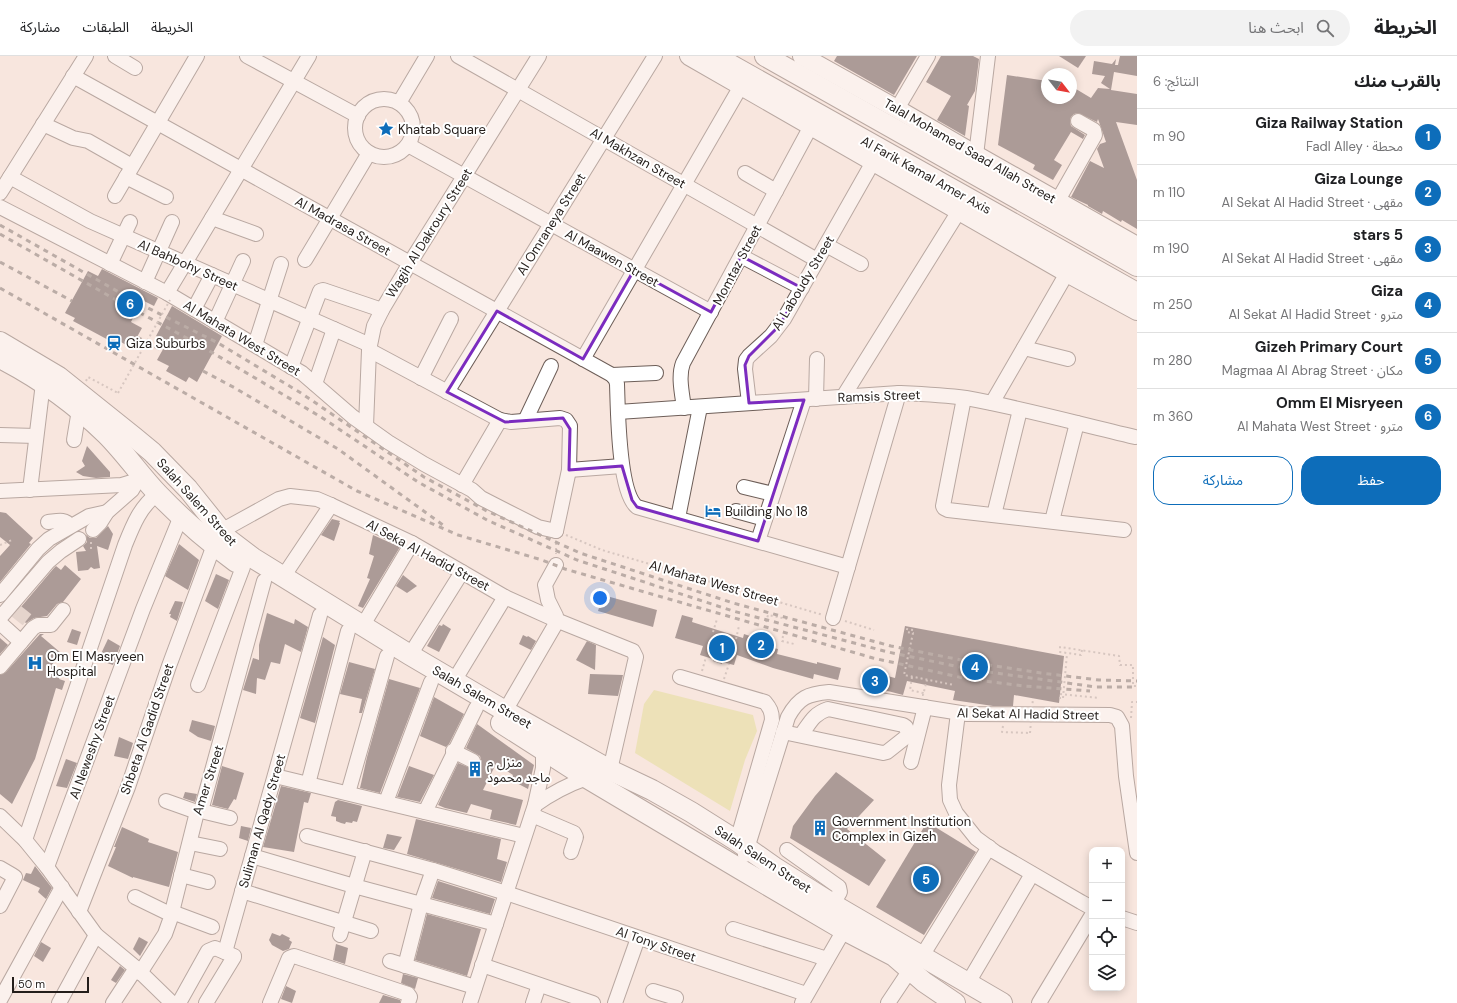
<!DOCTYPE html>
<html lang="ar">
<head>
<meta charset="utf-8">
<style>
	:root { --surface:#fff; --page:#f2f2f2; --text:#202124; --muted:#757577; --line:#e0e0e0; --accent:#0d6dba }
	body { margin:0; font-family:"DM Sans","Noto Sans Arabic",sans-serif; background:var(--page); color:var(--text); direction:rtl }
	.controls { position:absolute; right:12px; bottom:12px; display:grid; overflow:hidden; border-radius:8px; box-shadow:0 2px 10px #0003 }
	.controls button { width:36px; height:36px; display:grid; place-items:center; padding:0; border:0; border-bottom:1px solid var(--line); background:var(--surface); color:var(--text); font:20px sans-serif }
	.compass { position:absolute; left:1041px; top:12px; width:36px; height:36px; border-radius:50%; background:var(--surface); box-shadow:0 2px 10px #0003; rotate:121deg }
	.scale { position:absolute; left:12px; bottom:10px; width:77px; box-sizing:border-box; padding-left:4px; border:2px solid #241e1b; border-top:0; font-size:11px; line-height:14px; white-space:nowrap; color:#241e1b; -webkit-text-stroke:3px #fff; paint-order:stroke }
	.you { position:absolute; left:600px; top:542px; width:14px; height:14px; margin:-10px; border:3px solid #fff; border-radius:50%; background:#1a73e8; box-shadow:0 0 0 6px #1a73e833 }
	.badge { display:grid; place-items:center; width:26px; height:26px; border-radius:50%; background:var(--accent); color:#fff; font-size:13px; font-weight:700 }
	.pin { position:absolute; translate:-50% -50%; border:2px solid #fff; box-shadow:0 1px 4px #0006 }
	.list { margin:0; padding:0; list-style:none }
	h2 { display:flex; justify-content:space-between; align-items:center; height:52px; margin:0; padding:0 16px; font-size:17px }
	h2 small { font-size:13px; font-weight:400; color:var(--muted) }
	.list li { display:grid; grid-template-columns:26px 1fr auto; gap:12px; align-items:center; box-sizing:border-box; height:56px; padding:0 16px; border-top:1px solid var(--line) }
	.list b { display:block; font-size:15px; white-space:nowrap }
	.list p { margin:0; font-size:13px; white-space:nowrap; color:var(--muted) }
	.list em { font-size:13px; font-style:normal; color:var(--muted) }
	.actions { display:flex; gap:8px; padding:12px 16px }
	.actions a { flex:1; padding:9px 0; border:1px solid var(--accent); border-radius:16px; text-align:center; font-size:14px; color:var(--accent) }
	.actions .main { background:var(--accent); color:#fff }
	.icon { flex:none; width:22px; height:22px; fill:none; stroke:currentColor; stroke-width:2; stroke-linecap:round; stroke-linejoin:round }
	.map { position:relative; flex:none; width:1137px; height:947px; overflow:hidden; direction:ltr }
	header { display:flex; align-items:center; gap:24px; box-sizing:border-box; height:56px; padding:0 20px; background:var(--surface); border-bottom:1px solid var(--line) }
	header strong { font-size:19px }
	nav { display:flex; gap:22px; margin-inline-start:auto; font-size:14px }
	.search { width:280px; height:36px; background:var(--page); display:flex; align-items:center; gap:10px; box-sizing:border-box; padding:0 14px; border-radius:22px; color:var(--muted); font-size:15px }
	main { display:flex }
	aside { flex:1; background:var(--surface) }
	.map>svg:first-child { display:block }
</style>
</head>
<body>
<header>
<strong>الخريطة</strong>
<div class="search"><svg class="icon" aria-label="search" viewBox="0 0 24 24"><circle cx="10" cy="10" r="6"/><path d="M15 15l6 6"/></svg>ابحث هنا</div>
<nav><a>الخريطة</a><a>الطبقات</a><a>مشاركة</a></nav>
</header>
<main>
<aside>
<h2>بالقرب منك<small>النتائج: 6</small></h2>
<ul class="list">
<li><span class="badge">1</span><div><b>Giza Railway Station</b><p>محطة · Fadl Alley</p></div><em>90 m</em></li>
<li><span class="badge">2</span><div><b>Giza Lounge</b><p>مقهى · Al Sekat Al Hadid Street</p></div><em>110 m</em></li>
<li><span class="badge">3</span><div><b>5 stars</b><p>مقهى · Al Sekat Al Hadid Street</p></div><em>190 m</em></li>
<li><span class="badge">4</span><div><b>Giza</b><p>مترو · Al Sekat Al Hadid Street</p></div><em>250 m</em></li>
<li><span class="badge">5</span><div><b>Gizeh Primary Court</b><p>مكان · Magmaa Al Abrag Street</p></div><em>280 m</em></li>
<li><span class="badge">6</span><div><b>Omm El Misryeen</b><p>مترو · Al Mahata West Street</p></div><em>360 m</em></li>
</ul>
<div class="actions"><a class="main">حفظ</a><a>مشاركة</a></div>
</aside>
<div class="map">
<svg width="1137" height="947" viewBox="0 0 1137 947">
	<rect width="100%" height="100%" fill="#f8e6de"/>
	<path fill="#dfdc8b" d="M654,634l99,25 4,16 -12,29 -15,51 -95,-58 9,-49z"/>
	<g fill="#514142">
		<path d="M837,0h80l-23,39 -60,-34z"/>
		<path d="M941,0h32l6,3 -4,32 -8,14 2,1 -4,30 -28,-16 14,-24 -25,-14z"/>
		<path d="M1059,0h27l-8,12z"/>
		<path d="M1120,0h17v20l-23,-4 -3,18 26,4v31l-21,-3 21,58v49l-15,-9 -1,2 -18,-11 -1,3 -14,-8v-1l-17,-8 19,-36 14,7 -7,-19 3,-5 6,-2 -8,-23 -1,3 -19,-9 -4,1 -3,3 -1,4 1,5 14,9 -2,4 -12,-7 -17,28 8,5 -9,15 -20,-11 2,-4 -37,-20 9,-70 40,6v17h24v-12l20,12 7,-10 12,1 -9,-6 4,-7 -13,-2 2,-13 18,3 4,-5 -1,6h3z"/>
		<path d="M102,213l56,29 -4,8 -12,-6 -11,22 11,6 -11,20 -15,-9 -2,4 -41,-22 2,-3 -10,-5 23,-42 10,5z"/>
		<path d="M172,250l50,30 -25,46 -8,-5 -3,5 -20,-11 3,-5 -12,-6 10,-18 -11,-6z"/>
		<path d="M87,390l23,26v5l-14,1 -13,-2 -7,-4 9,-6 -3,-5z"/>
		<path d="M0,456l6,1 27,25 -4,5 2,1 -31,38v-26l10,-11 -10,-8z"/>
		<path d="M332,463l8,2 -1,2h1l-6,18 -13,-6z"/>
		<path d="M108,470l5,8 -5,16 -11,-4 3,22 -6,1 -3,-2 -3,3 -10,1 -2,-19 10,-1 -3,-5 4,-4 -1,-7 4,3h6z"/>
		<path d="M373,479l27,12 -37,61 -5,-2 12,-27 -3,-1 7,-22 -5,-2z"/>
		<path d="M179,488l20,16 -11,30 -23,-14z"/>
		<path d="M65,509l16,14 -18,23 -6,2 -10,12 -13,2 -8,5 -11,-9 39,-46 2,-2 5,4z"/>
		<path d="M216,518l13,6 -11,29 -13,-8z"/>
		<path d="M403,519l14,11 -10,7 -11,-7z"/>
		<path d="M603,539l54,15 -4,17 -55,-16z"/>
		<path d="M175,545l8,1 -6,19 -7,-4 1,-3h-2z"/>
		<path d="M267,557l27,11 1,-5 13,8 -7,25 -16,-8 -5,20 -9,-2 -6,18 -8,-2 -1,16 -13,-4 10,-32 6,2v-15z"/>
		<path d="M682,559l11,3 -1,4 16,5 35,11 1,-4 24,8 -2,4 12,3 -1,5 40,10v-2l24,6 -3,12 -24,-6 -1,5 -40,-11 -36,-13 -3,10 -12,-3v2l-9,-3v-2l-13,-4 3,-9 -28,-8z"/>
		<path d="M443,568l8,5 -12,23 -12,-6 12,-21 3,1z"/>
		<path d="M905,570l159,30 -5,47 -45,-8 -1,11h-20l-40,-6 2,-9 -48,-10 -4,14 -42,-11 2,-9 15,4 2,-5 15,4z"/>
		<path d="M72,573l9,3 -4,13 -10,-3z"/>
		<path d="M40,578h4l-3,2 20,17 -10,13 10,8 -2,5 6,2 -3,9 -6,-2 -21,71 -23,45 -12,-10v-119l6,-3z"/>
		<path d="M523,579l4,2 1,-1 8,5 -5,9 -12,-6z"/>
		<path d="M323,581l12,8 -20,78 -15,-5z"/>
		<path d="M0,582l8,7 -8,9z"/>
		<path d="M108,583l12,7 -7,19 -15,-5z"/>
		<path d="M587,585l9,4 -1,25 -19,-10z"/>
		<path d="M349,606l26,7 -13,44h-3l3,-14 -22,-5z"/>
		<path d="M590,618l33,1 -5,21 -30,-2z"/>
		<path d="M389,623l31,9 -40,105 -20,-5 7,-31z"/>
		<path d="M434,641l30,17 -15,30 -3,3 -26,-11z"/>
		<path d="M192,664l23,6 -4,15 -13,-4 -9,-6z"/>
		<path d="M477,668l57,41 -6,24 -17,-9 2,-5 -17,-11 -13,26 40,10 -7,25 -26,-6 2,-9 -21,-6 -4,9 -22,-5 -7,-3 20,-42 15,6 5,-1 3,-4v-4l-1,-4 -14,-8z"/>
		<path d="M119,681l14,6 -5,16 -14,-3z"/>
		<path d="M66,703l11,4 -10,25 -11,-2z"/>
		<path d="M222,710l22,7 -8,27 -2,-1 -6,10 -16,-4z"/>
		<path d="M409,710l25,9 -14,27 -23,-5z"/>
		<path d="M836,716l38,28 -27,29 39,31 -17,26 -79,-48 3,-12 22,-30z"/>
		<path d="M281,730l30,7 -3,10 -4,-1 -10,50 -31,-5z"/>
		<path d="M185,736l12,2 -2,8 -12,-4z"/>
		<path d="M338,744l24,6 -5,16 -4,-1 -1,2 -6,-1 -1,2 -4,-1 -5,-2v-4l-5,-1 4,-14z"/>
		<path d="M416,763l85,20 -4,20 10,3 -6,20 -94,-28z"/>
		<path d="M927,766l49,30 -52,83 -48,-28z"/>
		<path d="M241,770l10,2 -3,13 -9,-3z"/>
		<path d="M122,771l27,12 -1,3 30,10 -9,35 -36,-10v1l-25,-12 8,-19h-2z"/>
		<path d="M387,778l15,3 -8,13 -11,-2z"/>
		<path d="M35,810l17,22 -6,11 -8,-7 2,-4 -17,-8 3,-7 5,1z"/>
		<path d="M438,825l57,18 -5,15 -58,-16z"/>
		<path d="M427,858l54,15 -14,47 -52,-16z"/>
		<path d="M272,877l8,3 2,-2 8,4 -1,2 3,2 -3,7 -6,2 -11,-6 -3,-5z"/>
		<path d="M139,881l9,5 -8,14 -7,-7z"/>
		<path d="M41,886l10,6 -8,14 -9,-6z"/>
		<path d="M336,888l12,4 -3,16 -12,-4z"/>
		<path d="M120,910l5,4 -9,13 -5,-3z"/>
		<path d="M403,918l15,4 -3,11 -14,-6z"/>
		<path d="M286,930l10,5 -4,12 -11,-4z"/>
		<path d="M383,939l17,5v3h-21z"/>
	</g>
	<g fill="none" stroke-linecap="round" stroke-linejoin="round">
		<path stroke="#cebeb7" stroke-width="14" stroke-dasharray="14 7" stroke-linecap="butt" d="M16,555l14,11"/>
		<defs>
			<g id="minor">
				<path d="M115,0l20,12"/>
				<path d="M247,0l111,60"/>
				<path d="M458,0l359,204"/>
				<path d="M73,20l539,299 4,5 1,4c1,25 1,108 20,123l211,60"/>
				<circle cx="384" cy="72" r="29"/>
				<path d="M399,47l28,-47"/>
				<path d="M897,53l31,-53"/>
				<path d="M43,68l30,14 15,3 44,25"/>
				<path d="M408,89l303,167"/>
				<path d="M976,99l12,-99"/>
				<path d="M745,117l31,18"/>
				<path d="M10,121l80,44 280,124"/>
				<path d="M126,121l40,20"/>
				<path d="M0,137l86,-137"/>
				<path d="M115,140l82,-140"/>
				<path d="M1057,146l38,-67 -1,-5 -16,-9"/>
				<path d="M0,151l167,86 111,66 24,14 51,44 35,25 36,22 48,26 9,8 57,29 18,4"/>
				<path d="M212,162l44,16"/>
				<path d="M826,189l35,19"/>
				<path d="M741,200l61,32"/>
				<path d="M305,204l64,-107"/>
				<path d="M110,208l20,-42"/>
				<path d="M145,226l27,-60"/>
				<path d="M167,237l142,-237"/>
				<path d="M194,253l18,-34"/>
				<path d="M215,266l28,-61"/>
				<path d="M255,289l26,-81"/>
				<path d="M1024,292l44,11"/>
				<path d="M369,294l131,70 11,2 49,-4 6,2 4,6 -1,44 -13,61"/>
				<path d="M583,303l158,-273"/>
				<path d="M291,311l29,-76 3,-1 59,20"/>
				<path d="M612,319l44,-2"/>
				<path d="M421,322l30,-59"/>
				<path d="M315,328l19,-55"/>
				<path d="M447,336l208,-336"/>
				<path d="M843,341l116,-186"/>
				<path d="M964,342l-21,108 1,2 4,2 176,20"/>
				<path d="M816,343l1,-40"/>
				<path d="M749,347l-4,-34 1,-9 3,-4 22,-20 13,-17 89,-157"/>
				<path d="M992,347l75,-130"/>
				<path d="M684,352c-2,-15 -6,-32 -1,-45l128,-237"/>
				<path d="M618,356l281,-19c22,1 45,2 67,5 56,10 113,26 169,39"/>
				<path d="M525,365l26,-55"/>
				<path d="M366,370l3,-76 5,-24 8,-16 28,-47 129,-207"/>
				<path d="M0,379l36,1"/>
				<path d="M74,384l5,-30"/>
				<path d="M569,414l53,-4"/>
				<path d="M462,429l38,-65"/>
				<path d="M744,431l29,7"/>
				<path d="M30,434l13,-107"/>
				<path d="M0,435l122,-6 13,-4 7,-6"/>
				<path d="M736,455l29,8"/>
				<path d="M994,459l26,-105"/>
				<path d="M678,462l22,-111"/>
				<path d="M1052,465l25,-98"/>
				<path d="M48,466c9,-1 17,-4 22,4"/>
				<path d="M93,474l7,-7 7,-11 25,-22 7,-12"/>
				<path d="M221,475l58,-32 11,-3 27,3 14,6 81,38 93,54 51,23 77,31 3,6 -26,113"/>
				<path d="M758,485l46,-141"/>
				<path d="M283,521l48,-72"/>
				<path d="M0,539l38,-46 11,-10 40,-23 18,-4"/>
				<path d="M0,562l48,-56 13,-11 18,-12"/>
				<path d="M833,562l66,-225"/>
				<path d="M0,567l21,19"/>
				<path d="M363,569l49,-82"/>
				<path d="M410,599l52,-83"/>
				<path d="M0,611l33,-39 5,-3h13l12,-15"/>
				<path d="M680,621l85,25c5,6 7,10 7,18l-35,121"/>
				<path d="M454,625l51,-84"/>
				<path d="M198,629l45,-118"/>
				<path d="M505,655l50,-86 1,-9 -8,-16 -3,-15 11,-20"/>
				<path d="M958,657l-9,72 1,15 6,13 20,25 19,14 86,50 11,6"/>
				<path d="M783,676l100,21 4,-1 19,-15 2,-3 -2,-7 -3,-2 -75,-16c-15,5 -18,14 -27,26"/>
				<path d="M453,695l20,10"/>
				<path d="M911,706l14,-55"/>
				<path d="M275,720l249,60"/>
				<path d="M308,728l40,-153"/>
				<path d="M348,737l39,-137"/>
				<path d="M166,745l31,11"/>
				<path d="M386,746l45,-120"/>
				<path d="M535,749c17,-12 32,-20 52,-27"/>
				<path d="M201,755l29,7"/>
				<path d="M425,756l51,-104"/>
				<path d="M532,759l42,18 2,4 -5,15"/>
				<path d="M0,760l25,24 22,27 49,68 40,33 36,35"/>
				<path d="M307,780l126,34 73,23 300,101"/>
				<path d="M25,784l100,-295c8,-20 15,-38 32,-51"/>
				<path d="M190,787l30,6"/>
				<path d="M787,794l52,37 1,5 -7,12"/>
				<path d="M745,799l43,-138c11,-20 20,-23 41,-25l138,22 143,1 7,2 5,9 4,50 11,77"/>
				<path d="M252,800l102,30 142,38"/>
				<path d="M47,811l96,-258 38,-93"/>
				<path d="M0,812l12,7 3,2 -15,29"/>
				<path d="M181,819l27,7"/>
				<path d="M242,835l129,40"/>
				<path d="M135,841l37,18"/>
				<path d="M79,856l49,-125 41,-121 45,-121"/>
				<path d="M172,856l40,15"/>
				<path d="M1122,862l15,5"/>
				<path d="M733,873l94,30"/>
				<path d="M340,879l25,-84"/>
				<path d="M225,896l95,-337"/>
				<path d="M922,900l67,-109"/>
				<path d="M390,905l85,26"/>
				<path d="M482,909l111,38"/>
				<path d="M405,910l16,-62 12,-34"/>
				<path d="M140,917l25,-39 5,-14 27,-108 4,-1 63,-230"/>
				<path d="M968,927l64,-109"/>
				<path d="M653,935l23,7"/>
				<path d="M0,944l62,-113"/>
				<path d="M59,947l37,-68"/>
				<path d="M113,947l23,-35"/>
				<path d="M179,947l29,-52 7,-3 19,8v1l-28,46"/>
				<path d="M270,947l19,-45 5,-2 114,38 2,3 -2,6"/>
				<path d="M470,947l65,-198 8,-37v-19"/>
				<path d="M533,947l6,-18"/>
				<path d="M615,947l23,-65"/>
				<path d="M802,947l42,-73"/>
				<path d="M888,947l22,-33"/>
				<path d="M1039,947l53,-88"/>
			</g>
			<g id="major">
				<path d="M689,0l378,217 70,38"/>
				<path d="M802,0l95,53 79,46 161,91"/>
			</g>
			<g id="highway">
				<path d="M715,0l422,237"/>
				<path d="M765,0l372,210"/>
				<path d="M0,286l59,35 75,60 18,15 36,37 40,50 25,19 157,97 95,56 105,59 42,20 39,22 46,29 37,26 65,41 163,95"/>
				<path d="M0,302c39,20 75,46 106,76 19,19 34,41 52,60 22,23 52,49 78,68"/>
				<path d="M501,667l86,55 153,91 104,61 50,26 30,26 31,21"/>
			</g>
		</defs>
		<use href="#minor" stroke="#6d5e58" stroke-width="16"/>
		<use href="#major" stroke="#6d5e58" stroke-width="20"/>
		<use href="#highway" stroke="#6d5e58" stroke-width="22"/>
		<g stroke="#afa19b" stroke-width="2" stroke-dasharray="2 3" stroke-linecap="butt">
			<path d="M86,325l2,-4 30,16"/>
			<path d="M566,479l36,15 221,65"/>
			<path d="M91,486v7"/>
			<path d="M556,487v11"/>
			<path d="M0,489l12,-5"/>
			<path d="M845,565l29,9"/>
			<path d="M766,566l2,-7 19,4"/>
			<path d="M913,574l-6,-1v3l6,1 -9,42 50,10"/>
			<path d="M713,576l4,-13"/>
			<path d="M783,580l-1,5 12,3 1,-2"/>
			<path d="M736,583l3,-13"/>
			<path d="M1082,594l-1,5 -21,-3v-5l59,9 1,9h13v21h4"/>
			<path d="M702,615l4,-14"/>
			<path d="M912,621l-2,13 13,3v3"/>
			<path d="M724,623l5,-15"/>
			<path d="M1060,638l39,4"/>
			<path d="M922,639h1l4,-15"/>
			<path d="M1059,642h4"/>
			<path d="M1131,662l1,-16h5"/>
			<path d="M1003,670l-1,6 28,1"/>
		</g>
		<use href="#minor" stroke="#fff" stroke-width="14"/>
		<use href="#major" stroke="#fff" stroke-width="18"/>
		<use href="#highway" stroke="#fff" stroke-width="20"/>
		<g stroke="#716762" stroke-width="3" stroke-dasharray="5 5" stroke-linecap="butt">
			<path d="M0,169l140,79 78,39 83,50 123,84 63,34 93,42 153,50 158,43 85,17 65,10 58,7 38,1"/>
			<path d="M0,178l118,67 78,42 125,74 97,65 69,38 90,40 156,51 155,41 86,18 122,17h39"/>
			<path d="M0,206l72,39"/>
			<path d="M0,232l357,203 101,44 84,25 23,9 308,89 95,21 56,7 66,5"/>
			<path d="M137,281l26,14"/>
			<path d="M203,315l32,17 103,61 105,76"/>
		</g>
		<g stroke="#afa19b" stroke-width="2" stroke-dasharray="2 3" stroke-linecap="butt">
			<path d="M118,337l52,-93"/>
			<path d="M1063,642l4,-44"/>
			<path d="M1030,677l3,-35"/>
		</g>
	</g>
	<path d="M0 0H1137V947H0ZM741,200l61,32 -24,39 -29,29 -4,9 4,38 55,-3 -46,141 -121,-34 -5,-7 -10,-34 -53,4 1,-41 -7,-11 -58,4 -58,-30 50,-81 86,48 51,-89 77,42z" fill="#f8e6de" fill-opacity=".55" fill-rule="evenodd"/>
	<path fill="none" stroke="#7b2cbf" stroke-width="3" stroke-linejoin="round" d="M741,200l61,32 -24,39 -29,29 -4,9 4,38 55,-3 -46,141 -121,-34 -5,-7 -10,-34 -53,4 1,-41 -7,-11 -58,4 -58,-30 50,-81 86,48 51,-89 77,42z"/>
	<defs>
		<symbol id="sight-bare" viewBox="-9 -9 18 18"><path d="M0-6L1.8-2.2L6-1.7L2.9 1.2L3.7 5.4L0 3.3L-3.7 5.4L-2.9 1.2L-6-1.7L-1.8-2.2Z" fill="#0d6dba" stroke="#fff" stroke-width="2.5" paint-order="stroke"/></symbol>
		<symbol id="station-bare" viewBox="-9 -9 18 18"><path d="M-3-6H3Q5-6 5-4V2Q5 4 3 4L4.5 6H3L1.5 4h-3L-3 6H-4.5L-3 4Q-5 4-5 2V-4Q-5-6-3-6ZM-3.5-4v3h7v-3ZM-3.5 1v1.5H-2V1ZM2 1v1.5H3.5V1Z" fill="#0d6dba" stroke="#fff" stroke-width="2.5" paint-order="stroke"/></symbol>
		<symbol id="hotel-bare" viewBox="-9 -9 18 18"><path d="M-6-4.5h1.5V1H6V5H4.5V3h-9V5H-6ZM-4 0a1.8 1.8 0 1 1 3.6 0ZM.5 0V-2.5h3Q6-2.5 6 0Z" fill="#0d6dba" stroke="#fff" stroke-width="2.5" paint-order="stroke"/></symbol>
		<symbol id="hospital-bare" viewBox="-9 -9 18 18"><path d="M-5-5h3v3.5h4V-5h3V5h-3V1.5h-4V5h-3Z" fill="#0d6dba" stroke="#fff" stroke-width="2.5" paint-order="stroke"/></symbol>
		<symbol id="building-bare" viewBox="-9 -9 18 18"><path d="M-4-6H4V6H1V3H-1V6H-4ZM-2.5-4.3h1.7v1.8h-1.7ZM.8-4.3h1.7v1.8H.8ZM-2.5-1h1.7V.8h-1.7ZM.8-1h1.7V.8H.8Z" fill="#0d6dba" stroke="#fff" stroke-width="2.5" paint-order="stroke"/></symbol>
	</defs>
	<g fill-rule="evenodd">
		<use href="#sight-bare" x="375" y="62" width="22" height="22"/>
		<use href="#station-bare" x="103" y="276" width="22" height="22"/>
		<use href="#hotel-bare" x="702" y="444" width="22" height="22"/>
		<use href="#hospital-bare" x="24" y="596" width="22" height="22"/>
		<use href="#building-bare" x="464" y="702" width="22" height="22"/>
		<use href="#building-bare" x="809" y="761" width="22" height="22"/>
	</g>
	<g text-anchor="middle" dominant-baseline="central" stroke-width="4" stroke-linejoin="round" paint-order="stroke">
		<g font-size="13" fill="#241e1b" stroke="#fff" text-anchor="start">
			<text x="398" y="73">Khatab Square</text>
			<text x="126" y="287">Giza Suburbs</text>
			<text x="725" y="455">Building No 18</text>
			<text x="47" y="600">Om El Masryeen<tspan x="47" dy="15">Hospital</tspan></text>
			<text x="487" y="706">منزل م<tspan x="487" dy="15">ماجد محمود</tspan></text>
			<text x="832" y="765">Government Institution<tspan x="832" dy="15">Complex in Gizeh</tspan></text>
		</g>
		<g font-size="13" fill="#241e1b" stroke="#fff">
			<text transform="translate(970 95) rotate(30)">Talal Mohamed Saad Allah Street</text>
			<text transform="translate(638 102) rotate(30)">Al Makhzan Street</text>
			<text transform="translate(926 119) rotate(29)">Al Farik Kamal Amer Axis</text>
			<text transform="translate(551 168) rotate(-58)">Al Omraneya Street</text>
			<text transform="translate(343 170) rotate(29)">Al Madrasa Street</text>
			<text transform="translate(429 177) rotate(-58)">Wagih Al Dakroury Street</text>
			<text transform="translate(612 202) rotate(29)">Al Maawen Street</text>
			<text transform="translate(188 209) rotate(24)">Al Bahbohy Street</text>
			<text transform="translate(737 209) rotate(-62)">Momtaz Street</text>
			<text transform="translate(803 227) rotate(-59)">Al Laboudy Street</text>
			<text transform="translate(242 282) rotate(31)">Al Mahata West Street</text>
			<text transform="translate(879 340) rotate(-2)">Ramsis Street</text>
			<text transform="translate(197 446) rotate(48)">Salah Salem Street</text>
			<text transform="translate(428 499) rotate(28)">Al Seka Al Hadid Street</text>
			<text transform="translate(714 527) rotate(16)">Al Mahata West Street</text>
			<text transform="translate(482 641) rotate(30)">Salah Salem Street</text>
			<text transform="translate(1028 658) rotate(1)">Al Sekat Al Hadid Street</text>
			<text transform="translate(147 673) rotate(-71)">Shbeta Al Gadid Street</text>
			<text transform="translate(92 691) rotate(-70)">Al Neweshy Street</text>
			<text transform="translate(208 724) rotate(-72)">Amer Street</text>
			<text transform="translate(262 765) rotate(-74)">Suliman Al Qady Street</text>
			<text transform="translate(763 803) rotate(33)">Salah Salem Street</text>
			<text transform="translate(656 888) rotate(19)">Al Tony Street</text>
		</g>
	</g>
</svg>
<div class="controls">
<button>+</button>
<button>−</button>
<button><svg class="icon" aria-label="locate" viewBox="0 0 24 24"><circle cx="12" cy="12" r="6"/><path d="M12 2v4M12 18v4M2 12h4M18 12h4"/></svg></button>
<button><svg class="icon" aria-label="layers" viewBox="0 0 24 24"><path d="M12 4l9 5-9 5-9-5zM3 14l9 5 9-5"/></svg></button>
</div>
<svg class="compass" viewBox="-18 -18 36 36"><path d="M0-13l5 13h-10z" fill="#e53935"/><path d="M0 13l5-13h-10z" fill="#757577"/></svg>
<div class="scale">50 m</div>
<div class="you"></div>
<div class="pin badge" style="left:722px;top:592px">1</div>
<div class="pin badge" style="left:761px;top:589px">2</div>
<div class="pin badge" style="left:875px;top:625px">3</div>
<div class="pin badge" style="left:975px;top:611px">4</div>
<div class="pin badge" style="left:926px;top:823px">5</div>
<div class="pin badge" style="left:130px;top:248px">6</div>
</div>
</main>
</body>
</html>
